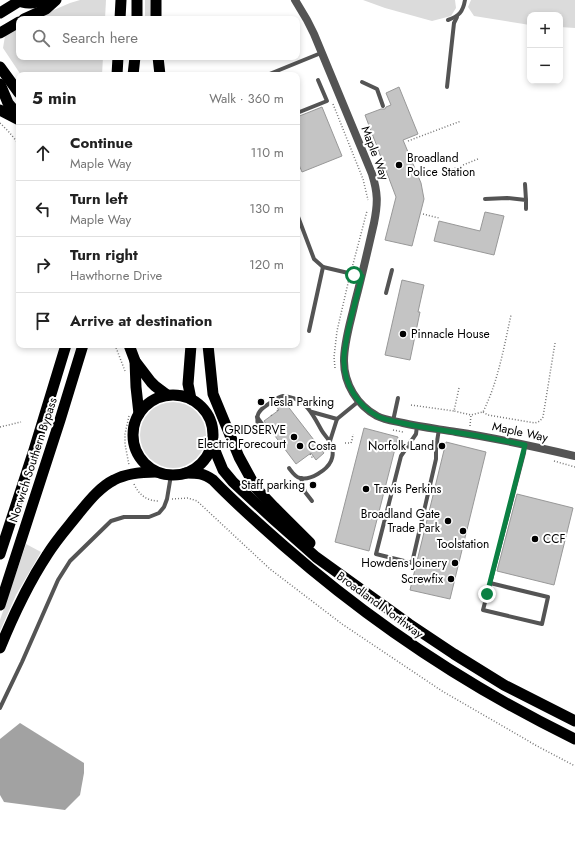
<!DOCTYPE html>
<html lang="en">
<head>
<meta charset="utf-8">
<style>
	:root { --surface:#fff; --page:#f6f6f6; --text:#222; --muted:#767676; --line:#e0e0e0 }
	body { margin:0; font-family:Jost,sans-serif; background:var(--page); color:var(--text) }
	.controls { position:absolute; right:12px; top:12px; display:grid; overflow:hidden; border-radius:8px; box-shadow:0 2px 6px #0003 }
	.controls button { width:36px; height:36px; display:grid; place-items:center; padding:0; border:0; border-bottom:1px solid var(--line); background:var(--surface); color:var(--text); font:20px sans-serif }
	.stop { position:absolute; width:12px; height:12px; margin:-9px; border:3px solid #0b8043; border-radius:50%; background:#fff }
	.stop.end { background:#0b8043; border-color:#fff; box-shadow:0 1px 4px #0008 }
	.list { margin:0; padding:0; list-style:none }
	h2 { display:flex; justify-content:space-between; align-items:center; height:52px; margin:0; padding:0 16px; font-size:17px }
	h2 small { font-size:13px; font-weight:400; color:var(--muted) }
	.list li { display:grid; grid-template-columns:26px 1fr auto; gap:12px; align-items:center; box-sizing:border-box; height:56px; padding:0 16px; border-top:1px solid var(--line) }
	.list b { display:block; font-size:15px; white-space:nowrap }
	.list p { margin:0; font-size:13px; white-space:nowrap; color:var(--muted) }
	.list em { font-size:13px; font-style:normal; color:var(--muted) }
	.icon { flex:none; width:22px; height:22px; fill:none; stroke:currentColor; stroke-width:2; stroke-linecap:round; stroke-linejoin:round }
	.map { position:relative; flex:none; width:575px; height:849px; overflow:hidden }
	.search { position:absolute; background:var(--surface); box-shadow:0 2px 6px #0003; left:16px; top:16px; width:284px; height:44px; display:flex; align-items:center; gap:10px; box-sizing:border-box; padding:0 14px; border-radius:8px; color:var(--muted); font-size:15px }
	.panel { position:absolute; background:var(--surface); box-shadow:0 2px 6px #0003; left:16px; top:72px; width:284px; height:276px; border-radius:8px }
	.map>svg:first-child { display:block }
</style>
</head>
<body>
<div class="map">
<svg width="575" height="849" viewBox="0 0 575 849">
	<rect width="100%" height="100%" fill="#fff"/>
	<g fill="#dbdbdb">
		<path d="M80,0h26l-1,19h-72l37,-16z"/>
		<path d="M145,0h5l1,19h-6z"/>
		<path d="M363,0h92l1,8 -5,8 -19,5 -47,-13z"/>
		<path d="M471,0h104v28l-15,-1v-12h-30v10l-56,-9 -6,-9z"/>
		<path d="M19,25v32h84l-1,18h-81l-18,-27 2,-12z"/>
		<circle cx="173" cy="435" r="33"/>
		<path d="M26,544l15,8 -25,43 -16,36v-11z"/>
	</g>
	<path fill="#a2a2a2" d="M20,723l64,40v10l-4,22 -15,15 -61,-8 -4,-7v-56z"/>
	<g fill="#c4c4c4" stroke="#989898">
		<path d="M399,87l19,47 -15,6 18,43 3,16 -12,47 -27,-6 11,-43 -31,-82 16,-6h4l1,-2 5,-2 -5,-12z"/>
		<path d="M322,107l20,49 -40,16 -5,-12v-43z"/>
		<path d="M485,212l19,4 -10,39 -60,-14 5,-20 41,10z"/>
		<path d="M402,280l22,5 -6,27h2l-10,48 -25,-5z"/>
		<path d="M283,400l41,53 -8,7 -5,-7 -15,11 -30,-40 -2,-3 15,-11 -4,-5z"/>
		<path d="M364,428l34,9 -29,114 -34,-9z"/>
		<path d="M446,442l40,10 -36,147 -40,-9z"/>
		<path d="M517,494l56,14 -19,77 -57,-14z"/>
	</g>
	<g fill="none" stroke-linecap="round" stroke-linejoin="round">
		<g stroke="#767676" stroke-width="1.5" stroke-dasharray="1 2" stroke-linecap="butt">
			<path d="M333,104l30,75 5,21"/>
			<path d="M0,123l8,8 11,13"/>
			<path d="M408,141l53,-20"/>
			<path d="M426,175h12l40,-16"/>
			<path d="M423,214l16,4"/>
			<path d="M352,268l15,-57"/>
			<path d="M115,345l10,26"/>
			<path d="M335,368l-1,-11 3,-26 12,-52"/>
			<path d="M459,388l-5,23 17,4"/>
			<path d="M411,405l43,6"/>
			<path d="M277,410l1,1"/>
			<path d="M483,412l5,3 47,8 5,-2 3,-4 12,-74"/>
			<path d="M271,415l1,1"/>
			<path d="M129,416l-4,18v10l4,21"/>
			<path d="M470,426l1,-11 12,-3c15,-30 21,-65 28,-97"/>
			<path d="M0,427l21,-5"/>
			<path d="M393,430l10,2"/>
			<path d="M345,443h6l1,-3 1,-6"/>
			<path d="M310,454l2,3 2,-1"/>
			<path d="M554,461l21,6"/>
			<path d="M134,484c5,11 13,17 25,17"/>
			<path d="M172,499l16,-1 9,3 73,68 72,55 100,67 95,55 38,20"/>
		</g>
		<g stroke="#545454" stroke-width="4">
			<path d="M448,20c11,-4 15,-8 17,-20"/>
			<path d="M267,75l54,-22"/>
			<path d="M362,82l15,7 6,17"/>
			<path d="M447,87l7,-64 3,-6"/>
			<path d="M297,113l30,-12 -9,-21"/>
			<path d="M525,184l1,16"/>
			<path d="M485,199l22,-1 19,2v9"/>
			<path d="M297,214l17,45 9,8 38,9"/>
			<path d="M386,293l6,-23"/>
			<path d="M309,331l14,-64"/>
			<path d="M312,412l25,7"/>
			<path d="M257,417l5,7v7"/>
			<path d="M393,421l5,-23"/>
			<path d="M258,425c-2,-10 0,-14 9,-20 5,-3 10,-8 16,-9 0,0 6,1 6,1 18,3 25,20 33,34 3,5 8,9 10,15 1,5 1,11 -1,15 -4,9 -21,20 -31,17 -5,-1 -8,-6 -11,-10"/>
			<path d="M417,426l-1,8 -15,22 -25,98 36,9 24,-104v-11l3,-19"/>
			<path d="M330,441l7,-22 22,-18"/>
			<path d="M301,478l4,14 7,9"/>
			<path d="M490,583l58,14 -6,27 -59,-14 41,-157 1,-8"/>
			<path d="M0,708l22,-46 36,-82 12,-19 41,-40 13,-4h25l10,-4 5,-6 3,-8 4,-24"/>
		</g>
		<path stroke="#545454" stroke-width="8" d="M295,0l12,20 7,14 58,140c6,19 6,29 2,49 -6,26 -12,53 -19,79 -4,19 -11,39 -11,59 0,23 13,44 33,55 8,4 17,5 26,7 18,4 35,6 53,9 40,6 80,15 119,24"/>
		<g stroke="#000" stroke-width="11">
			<path d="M17,0c9,5 18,3 27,0"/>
			<path d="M156,0v19"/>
			<path d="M0,13l21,-13"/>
			<path d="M24,19l22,-10 10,-9"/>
			<path d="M120,19l1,-19"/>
			<path d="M137,19v-19"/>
			<path d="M0,33l19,-11"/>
			<path d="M158,57l2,18"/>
			<path d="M0,67l19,26"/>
			<path d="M117,75l1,-18"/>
			<path d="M133,75l2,-18"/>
			<path d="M0,84l8,19 11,13"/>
			<path d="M0,110l19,10"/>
			<path d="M129,345l6,16 16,21 4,4 12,9"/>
			<path d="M208,345l5,49 26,63 17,31 18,19 36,36"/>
			<path d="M135,361l1,26 3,27"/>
			<circle cx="173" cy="435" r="40"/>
			<path d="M191,399l-3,-15 3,-39"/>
			<path d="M212,443l6,15 5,12 10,12 39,36 44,39 93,67 45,30 50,31 71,36"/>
			<path d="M186,473c12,0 17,0 27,7 22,23 47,45 71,66 88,77 186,142 291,193"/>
			<path d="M0,554l34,-104 32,-105"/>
			<path d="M0,605l60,-185 23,-75"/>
			<path d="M0,648c13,-32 28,-64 47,-93 9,-15 21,-28 32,-42 10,-12 21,-26 35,-33 13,-7 28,-8 42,-8"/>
		</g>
	</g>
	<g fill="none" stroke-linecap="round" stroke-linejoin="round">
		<path stroke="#0b8043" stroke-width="5" d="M354,275l8,1c-5,20 -11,40 -15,60 -1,8 -4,18 -3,27 1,23 14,43 35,54 7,3 15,4 23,6 13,3 26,5 39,7 28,4 56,9 84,15l-38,149"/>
	</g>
	<g fill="#000" stroke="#fff" stroke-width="1.5">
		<circle cx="399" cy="165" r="4"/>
		<circle cx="403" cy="334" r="4"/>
		<circle cx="261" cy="402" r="4"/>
		<circle cx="294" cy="437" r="4"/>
		<circle cx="300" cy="446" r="4"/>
		<circle cx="442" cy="446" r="4"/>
		<circle cx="313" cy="485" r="4"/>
		<circle cx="366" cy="489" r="4"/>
		<circle cx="448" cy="521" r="4"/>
		<circle cx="463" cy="531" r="4"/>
		<circle cx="535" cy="539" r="4"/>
		<circle cx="455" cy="563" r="4"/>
		<circle cx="451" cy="579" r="4"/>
	</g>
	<g text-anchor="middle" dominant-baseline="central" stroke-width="4" stroke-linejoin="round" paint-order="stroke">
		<g font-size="12" fill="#000" stroke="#fff">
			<text transform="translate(375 153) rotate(69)">Maple Way</text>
			<text transform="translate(520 432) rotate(12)">Maple Way</text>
			<text transform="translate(33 460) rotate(-72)">Norwich Southern Bypass</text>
			<text transform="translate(380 605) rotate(36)">Broadland Northway</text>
		</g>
		<g font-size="12" fill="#000" stroke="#fff" text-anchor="start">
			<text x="407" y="158">Broadland<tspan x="407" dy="14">Police Station</tspan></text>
			<text x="411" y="334">Pinnacle House</text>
			<text x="269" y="402">Tesla Parking</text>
			<text x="286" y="430" text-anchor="end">GRIDSERVE<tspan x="286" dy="14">Electric Forecourt</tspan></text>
			<text x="308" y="446">Costa</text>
			<text x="434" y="446" text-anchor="end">Norfolk Land</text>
			<text x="305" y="485" text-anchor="end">Staff parking</text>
			<text x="374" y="489">Travis Perkins</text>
			<text x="440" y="514" text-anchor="end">Broadland Gate<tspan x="440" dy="14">Trade Park</tspan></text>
			<text x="543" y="539">CCF</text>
			<text x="463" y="544" text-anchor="middle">Toolstation</text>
			<text x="447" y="563" text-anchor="end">Howdens Joinery</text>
			<text x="443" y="579" text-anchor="end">Screwfix</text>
		</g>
	</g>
</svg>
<div class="controls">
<button>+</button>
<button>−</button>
</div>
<div class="stop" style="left:354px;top:275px"></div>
<div class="stop end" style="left:487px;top:594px"></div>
<div class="search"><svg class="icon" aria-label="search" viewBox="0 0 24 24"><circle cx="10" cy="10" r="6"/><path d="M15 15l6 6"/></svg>Search here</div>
<section class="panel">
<h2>5 min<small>Walk · 360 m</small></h2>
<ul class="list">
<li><svg class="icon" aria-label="ahead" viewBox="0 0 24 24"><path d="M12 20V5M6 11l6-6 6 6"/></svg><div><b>Continue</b><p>Maple Way</p></div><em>110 m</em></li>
<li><svg class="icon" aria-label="left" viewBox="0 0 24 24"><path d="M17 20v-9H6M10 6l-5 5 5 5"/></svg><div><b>Turn left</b><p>Maple Way</p></div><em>130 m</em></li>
<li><svg class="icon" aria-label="right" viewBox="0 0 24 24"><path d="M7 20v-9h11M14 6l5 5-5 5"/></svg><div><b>Turn right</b><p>Hawthorne Drive</p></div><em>120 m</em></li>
<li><svg class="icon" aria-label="arrive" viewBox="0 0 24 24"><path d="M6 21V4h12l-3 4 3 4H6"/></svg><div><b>Arrive at destination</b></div></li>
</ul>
</section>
</div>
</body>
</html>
